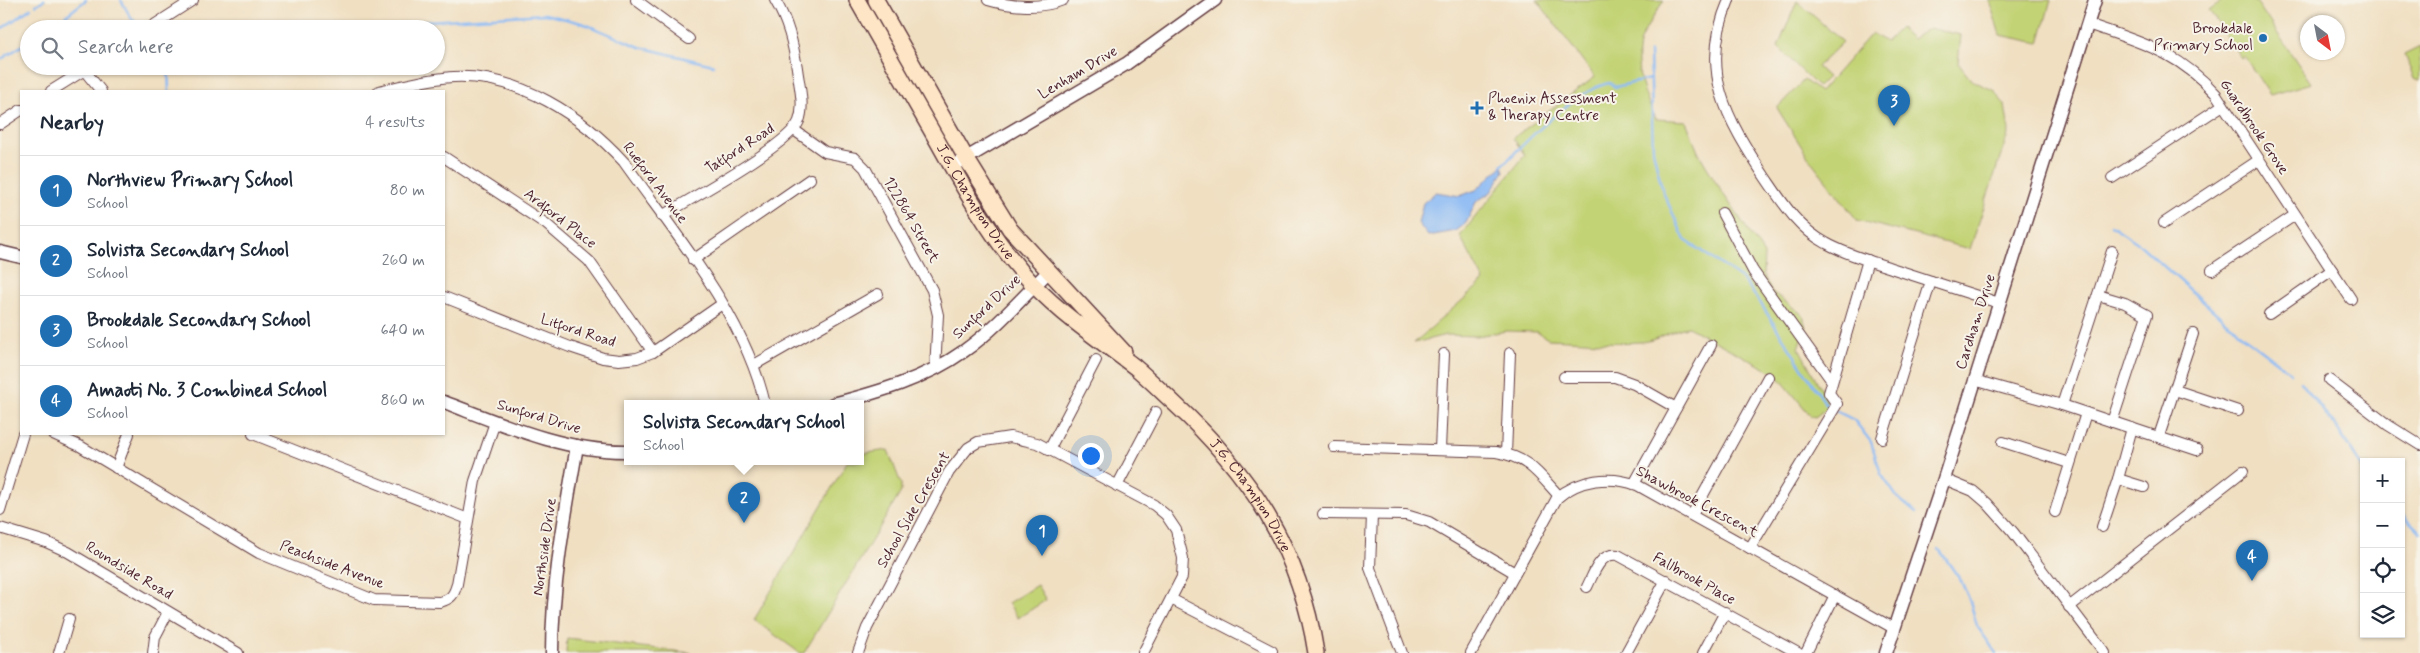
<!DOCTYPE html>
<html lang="en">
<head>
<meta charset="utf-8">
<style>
	:root { --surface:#fff; --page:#f2f2f3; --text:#1f2937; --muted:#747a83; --line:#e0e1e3; --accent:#1f6fb2 }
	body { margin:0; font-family:Mynerve,sans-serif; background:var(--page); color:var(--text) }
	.controls { position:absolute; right:15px; bottom:15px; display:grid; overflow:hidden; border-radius:0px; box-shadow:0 1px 4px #0004 }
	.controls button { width:45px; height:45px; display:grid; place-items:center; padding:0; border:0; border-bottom:1px solid var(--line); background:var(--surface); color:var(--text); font:25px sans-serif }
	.compass { position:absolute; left:2300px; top:15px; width:45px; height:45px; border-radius:50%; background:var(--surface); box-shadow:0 1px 4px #0004; rotate:148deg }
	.you { position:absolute; left:1090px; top:455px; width:18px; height:18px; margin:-12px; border:4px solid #fff; border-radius:50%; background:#1a73e8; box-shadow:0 0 0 8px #1a73e833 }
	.badge { display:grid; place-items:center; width:32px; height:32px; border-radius:50%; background:var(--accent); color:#fff; font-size:16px; font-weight:700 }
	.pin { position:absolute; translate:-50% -41px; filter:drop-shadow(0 1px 2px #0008) }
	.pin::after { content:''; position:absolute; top:26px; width:18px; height:15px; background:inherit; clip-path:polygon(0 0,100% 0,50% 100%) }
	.popup { position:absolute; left:624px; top:400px; width:240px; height:65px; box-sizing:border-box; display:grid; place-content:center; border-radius:0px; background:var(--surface); filter:drop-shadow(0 1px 4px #0005); font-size:16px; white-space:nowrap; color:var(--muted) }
	.popup b { font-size:19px; color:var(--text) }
	.popup::after { content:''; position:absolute; left:50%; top:100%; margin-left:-10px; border:10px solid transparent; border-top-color:var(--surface) }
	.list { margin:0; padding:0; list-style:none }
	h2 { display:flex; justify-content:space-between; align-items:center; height:65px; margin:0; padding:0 20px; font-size:21px }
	h2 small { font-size:16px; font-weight:400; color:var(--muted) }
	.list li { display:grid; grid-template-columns:32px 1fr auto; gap:15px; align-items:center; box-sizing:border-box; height:70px; padding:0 20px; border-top:1px solid var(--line) }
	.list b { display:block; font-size:19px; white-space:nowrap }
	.list p { margin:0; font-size:16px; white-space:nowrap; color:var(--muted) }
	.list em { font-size:16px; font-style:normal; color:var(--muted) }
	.icon { flex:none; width:28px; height:28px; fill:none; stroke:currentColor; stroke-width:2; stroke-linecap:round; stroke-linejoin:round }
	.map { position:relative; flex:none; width:2420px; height:653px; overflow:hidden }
	.search { position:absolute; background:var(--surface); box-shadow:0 1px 4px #0004; left:20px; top:20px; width:425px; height:55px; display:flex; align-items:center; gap:12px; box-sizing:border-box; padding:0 18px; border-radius:28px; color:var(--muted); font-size:19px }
	.panel { position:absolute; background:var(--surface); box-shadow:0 1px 4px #0004; left:20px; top:90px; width:425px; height:345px; border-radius:0px }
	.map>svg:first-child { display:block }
</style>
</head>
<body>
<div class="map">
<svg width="2420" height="653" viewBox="0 0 2420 653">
	<rect width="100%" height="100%" fill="#f7f3e8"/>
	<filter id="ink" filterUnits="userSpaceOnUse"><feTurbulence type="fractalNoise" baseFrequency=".02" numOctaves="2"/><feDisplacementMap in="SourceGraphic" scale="10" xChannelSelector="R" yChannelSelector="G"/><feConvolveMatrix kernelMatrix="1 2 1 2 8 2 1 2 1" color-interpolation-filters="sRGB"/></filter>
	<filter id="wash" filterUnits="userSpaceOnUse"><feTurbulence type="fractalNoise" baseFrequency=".0096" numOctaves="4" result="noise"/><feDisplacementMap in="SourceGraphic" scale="20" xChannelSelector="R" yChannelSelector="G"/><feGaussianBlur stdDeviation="1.12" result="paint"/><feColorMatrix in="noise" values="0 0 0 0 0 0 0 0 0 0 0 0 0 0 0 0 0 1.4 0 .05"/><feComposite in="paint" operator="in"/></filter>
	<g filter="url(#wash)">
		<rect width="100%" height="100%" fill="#f0dfc1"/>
		<g fill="#c2d375" stroke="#867950">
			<path d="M1537,0h127c-6,10 -24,36 -25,44 -5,26 6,53 17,75l30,2 12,31 22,37 44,65 -1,20 8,17 32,24 3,13 -7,20 28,52v8l-12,9 -4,-1 -35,-42 -88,-47c-16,2 -30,14 -47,15 -31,2 -63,-2 -93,-3l-11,-7 -31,-1 -29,5 -31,-1 -32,8 70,-62 -24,-45 65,-81 -12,-17 82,-61z"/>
			<path d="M1989,0h62l-12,43 -39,-8z"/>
			<path d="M2223,0h32l56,83 -41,12 -26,-39 -3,2 -32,-48z"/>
			<path d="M1797,1l46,41 -26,25 11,10 -10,10 -40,-40z"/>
			<path d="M1900,28l12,11 17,-11 32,7 -3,28 13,17 22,10 12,15 4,26 -39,118 -113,-29 -49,-63 -31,-49 27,-28 16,12 52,-59 14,9z"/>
			<path d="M2420,47v33l-6,-2 -10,-23z"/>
			<path d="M888,450l13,34v8l-97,161h-4l-46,-33 93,-158h13v-8z"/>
			<path d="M1037,585l9,15 -28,18 -10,-15z"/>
			<path d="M567,638l124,15h-125z"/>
		</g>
		<path fill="#89b9f5" stroke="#6a6c90" d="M1502,166l2,5 -13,21 -15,10 -10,21 -10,8 -28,5 -10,-13 5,-20 13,-11 24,4 16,-6z"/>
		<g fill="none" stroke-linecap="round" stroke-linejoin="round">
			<g stroke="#89b9f5" stroke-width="2.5">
				<path d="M121,0l10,18 8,8"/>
				<path d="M36,5l8,-5"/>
				<path d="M49,29l37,-29"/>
				<path d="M376,29l51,-8 118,-7 37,9 58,24 73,18"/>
				<path d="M0,30l31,-22"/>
				<path d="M1650,52l3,98 10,42 22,48 57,39 17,22 66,102 7,5"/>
				<path d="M0,60l29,-19"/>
				<path d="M168,66l1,25"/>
				<path d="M198,66h1"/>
				<path d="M1502,166c23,-24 76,-78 108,-83l5,4 35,-8"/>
				<path d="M2111,225l27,18 87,78 8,5 7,8 51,39"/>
				<path d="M2301,382l37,48 26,40"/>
				<path d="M1836,411l18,9 17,22 10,32 16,23 19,16"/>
				<path d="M2401,513l19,19"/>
				<path d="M1939,549l22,32 9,20 7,25 19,27"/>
			</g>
		</g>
	</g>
	<g filter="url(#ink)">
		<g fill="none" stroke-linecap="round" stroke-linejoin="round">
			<defs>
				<g id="minor">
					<path d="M636,0l53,39"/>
					<path d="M988,0c23,7 53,9 75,0"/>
					<path d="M1729,0c-31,71 -2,119 36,177 17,25 33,51 61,66 21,12 45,18 68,26 35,11 70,23 105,34"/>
					<path d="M2088,24c53,19 88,26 128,70l135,205"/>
					<path d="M148,29l45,-29"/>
					<path d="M84,70l17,21"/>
					<path d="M51,91l40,-25"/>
					<path d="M379,91c24,-5 50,-13 75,-14 65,-3 128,39 170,85 53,75 120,152 141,242"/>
					<path d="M0,124l21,-14"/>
					<path d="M794,130l31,22 30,6 10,10 67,122 6,25 -3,54"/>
					<path d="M444,157l102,67 43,37 64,91"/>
					<path d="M2112,178l111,-73"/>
					<path d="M1722,213l31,58 79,110"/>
					<path d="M662,216c26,-16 128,-71 137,-95 6,-16 0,-36 -2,-53 -4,-25 -9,-46 -22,-68"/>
					<path d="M2164,223l95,-63"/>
					<path d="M693,260l117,-81"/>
					<path d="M2212,270l83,-55"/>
					<path d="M2098,295l27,8 22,12 -35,107"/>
					<path d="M444,297l126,50 33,11 16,2 18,-2 16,-6 69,-48"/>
					<path d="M2269,314l63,-44"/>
					<path d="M754,365l124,-71"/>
					<path d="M1564,377h51l19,7 42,24"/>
					<path d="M1974,380l88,25 135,45"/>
					<path d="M2329,380l59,45 32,20"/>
					<path d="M2175,390l63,21"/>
					<path d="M2062,405l50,-154"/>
					<path d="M53,434l27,12 179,107 115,47 66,2c11,-3 14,-7 17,-18l18,-103 20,-59"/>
					<path d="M253,434l215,85"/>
					<path d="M2159,436l34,-102"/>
					<path d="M1882,438l49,-157"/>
					<path d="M2003,442l66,21"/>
					<path d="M1334,447l162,5c32,5 42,21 63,44"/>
					<path d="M1049,450l47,-90"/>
					<path d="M1440,450l4,-96"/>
					<path d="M1506,454l4,-101"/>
					<path d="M116,468l13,-34"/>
					<path d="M1944,479l29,12 14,12 26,29 92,121"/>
					<path d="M2118,479l26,8"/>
					<path d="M1634,484l77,-139"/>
					<path d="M1117,486l39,-74"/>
					<path d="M0,510l23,-76"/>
					<path d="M2055,512l31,-99"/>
					<path d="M1323,514l83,1 23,7 86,51"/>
					<path d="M1372,515l-2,53 32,85"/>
					<path d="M1692,515l76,-138"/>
					<path d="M2102,527l16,-48 14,-51"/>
					<path d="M0,528l46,14 22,10 170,101"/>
					<path d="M1750,548l87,-144 -8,-11 39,-133"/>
					<path d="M1587,587c7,-14 13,-35 31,-32l180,98"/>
					<path d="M1171,599l101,52"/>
					<path d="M2069,607l174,-136"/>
					<path d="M59,653l10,-34"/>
					<path d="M153,653l2,-16 13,-25"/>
					<path d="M858,653l9,-25 82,-156 19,-24 10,-6 32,-5 27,6 117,62 12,10 10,15 7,28 -1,19 -39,76"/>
					<path d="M1471,653l86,-155c22,-19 53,-23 80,-13l258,144"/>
					<path d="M1626,653l40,-73"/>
					<path d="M1703,653l22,-41"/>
					<path d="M1806,653l29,-58"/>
				</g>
				<g id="tertiary">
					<path d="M958,163l168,-99 89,-64"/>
					<path d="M0,252l21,5"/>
					<path d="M444,402c58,22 120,50 184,49"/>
					<path d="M833,404c46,-12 92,-25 131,-53 31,-22 57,-52 84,-79"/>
					<path d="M552,653c0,-70 13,-138 25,-207"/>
					<path d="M1886,653l58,-174 151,-479"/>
				</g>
				<g id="secondary">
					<path id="s1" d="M857,0c27,47 54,95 81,142 25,45 51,91 84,130 32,38 74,65 113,95 13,11 26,24 39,36 76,70 126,146 142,250"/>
					<path d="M876,0l90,158 44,71 114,123"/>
				</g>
			</defs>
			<use href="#minor" stroke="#633c42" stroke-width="12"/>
			<use href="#tertiary" stroke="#633c42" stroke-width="15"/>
			<use href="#secondary" stroke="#633c42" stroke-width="18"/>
			<use href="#minor" stroke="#fff" stroke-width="10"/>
			<use href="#tertiary" stroke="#fff" stroke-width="12"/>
			<use href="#secondary" stroke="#fde5c5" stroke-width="15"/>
		</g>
	</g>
	<g fill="#1f6fb2" stroke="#f7f3e8" stroke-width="2">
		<circle cx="2263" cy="38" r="5"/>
		<path d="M1474.5 100.5h5v5h5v5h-5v5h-5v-5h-5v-5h5z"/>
	</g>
	<g text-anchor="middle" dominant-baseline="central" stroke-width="4" stroke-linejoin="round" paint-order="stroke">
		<g font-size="15" fill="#4a1f2b" stroke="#f7f3e8" text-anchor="end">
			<text x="2253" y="29">Brookdale<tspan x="2253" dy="17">Primary School</tspan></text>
			<text x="1488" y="99" text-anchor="start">Phoenix Assessment<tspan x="1488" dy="17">&amp; Therapy Centre</tspan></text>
		</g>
		<g font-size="15" fill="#4a1f2b" stroke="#f7f3e8">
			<text transform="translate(1078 73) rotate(-31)">Lenham Drive</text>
			<text transform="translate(2254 127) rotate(56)">Guardbrook Grove</text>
			<text transform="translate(740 149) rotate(-33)">Tatford Road</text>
			<text transform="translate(655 183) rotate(53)">Rueford Avenue</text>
			<text stroke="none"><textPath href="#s1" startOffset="234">J.G. Champion Drive</textPath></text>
			<text transform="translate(560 219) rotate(38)">Ardford Place</text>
			<text transform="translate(911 220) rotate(60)">122864 Street</text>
			<text transform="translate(987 307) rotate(-43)">Sunford Drive</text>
			<text transform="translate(1976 322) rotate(-72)">Cardham Drive</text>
			<text transform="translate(578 331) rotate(18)">Litford Road</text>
			<text transform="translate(539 417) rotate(17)">Sunford Drive</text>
			<text stroke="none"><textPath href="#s1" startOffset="640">J.G. Champion Drive</textPath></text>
			<text transform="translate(1697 502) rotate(28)">Shawbrook Crescent</text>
			<text transform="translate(914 510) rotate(-60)">School Side Crescent</text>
			<text transform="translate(545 547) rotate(-82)">Northside Drive</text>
			<text transform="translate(332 565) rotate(21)">Peachside Avenue</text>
			<text transform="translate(129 571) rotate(31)">Roundside Road</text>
			<text transform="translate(1694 579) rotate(29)">Fallbrook Place</text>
		</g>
	</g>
</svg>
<div class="controls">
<button>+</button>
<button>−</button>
<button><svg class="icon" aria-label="locate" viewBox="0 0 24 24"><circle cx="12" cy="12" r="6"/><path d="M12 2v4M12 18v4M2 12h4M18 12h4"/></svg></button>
<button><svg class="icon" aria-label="layers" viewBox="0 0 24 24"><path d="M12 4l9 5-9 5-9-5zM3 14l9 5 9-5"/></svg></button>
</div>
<svg class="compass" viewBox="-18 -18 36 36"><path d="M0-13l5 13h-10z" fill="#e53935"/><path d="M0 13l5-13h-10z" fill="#747a83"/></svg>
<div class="you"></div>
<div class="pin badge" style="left:1042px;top:556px">1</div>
<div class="pin badge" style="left:744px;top:523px">2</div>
<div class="popup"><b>Solvista Secondary School</b>School</div>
<div class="pin badge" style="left:1894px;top:126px">3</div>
<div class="pin badge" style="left:2252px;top:581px">4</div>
<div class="search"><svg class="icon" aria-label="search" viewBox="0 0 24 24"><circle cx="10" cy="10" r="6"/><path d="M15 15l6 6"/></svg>Search here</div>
<section class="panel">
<h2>Nearby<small>4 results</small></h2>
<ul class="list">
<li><span class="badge">1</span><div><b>Northview Primary School</b><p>School</p></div><em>80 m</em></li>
<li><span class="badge">2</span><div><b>Solvista Secondary School</b><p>School</p></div><em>260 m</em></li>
<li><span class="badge">3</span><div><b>Brookdale Secondary School</b><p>School</p></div><em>640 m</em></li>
<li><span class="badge">4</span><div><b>Amaoti No. 3 Combined School</b><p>School</p></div><em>860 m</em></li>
</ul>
</section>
</div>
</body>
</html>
